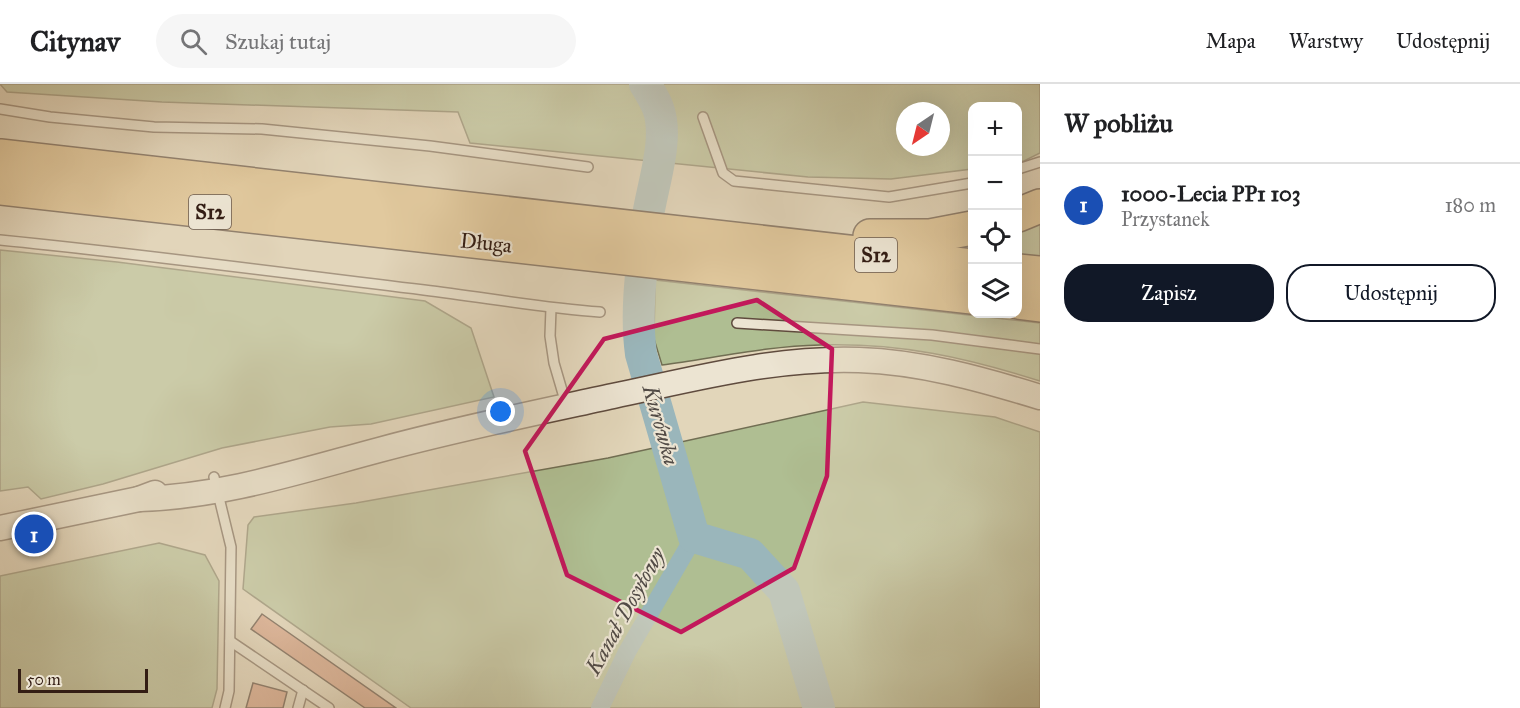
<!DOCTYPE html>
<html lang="pl">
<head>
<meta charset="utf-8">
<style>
	:root { --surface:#fff; --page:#f6f6f6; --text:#202124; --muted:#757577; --line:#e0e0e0; --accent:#111827 }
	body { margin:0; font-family:"IM FELL Great Primer",serif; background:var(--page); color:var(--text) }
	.controls { position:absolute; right:18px; top:18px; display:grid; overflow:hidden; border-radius:12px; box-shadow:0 6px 24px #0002 }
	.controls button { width:54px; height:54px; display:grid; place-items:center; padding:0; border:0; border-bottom:2px solid var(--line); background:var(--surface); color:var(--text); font:30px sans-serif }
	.compass { position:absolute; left:896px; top:18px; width:54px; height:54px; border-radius:50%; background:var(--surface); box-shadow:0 6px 24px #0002; rotate:215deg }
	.scale { position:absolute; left:18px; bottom:15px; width:130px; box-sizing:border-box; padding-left:6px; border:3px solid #331d14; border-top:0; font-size:16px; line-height:21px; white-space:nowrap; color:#331d14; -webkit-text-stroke:4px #ece4d2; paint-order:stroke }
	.you { position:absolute; left:501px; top:328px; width:21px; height:21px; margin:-15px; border:4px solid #fff; border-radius:50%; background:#1a73e8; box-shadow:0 0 0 9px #1a73e833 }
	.badge { display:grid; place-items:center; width:39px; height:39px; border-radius:50%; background:var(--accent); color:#fff; font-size:20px; font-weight:700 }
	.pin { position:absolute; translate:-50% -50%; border:3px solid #fff; box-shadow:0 2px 6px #0006 }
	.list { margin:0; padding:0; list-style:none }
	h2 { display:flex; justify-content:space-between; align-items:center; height:78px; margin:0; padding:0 24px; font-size:26px }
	h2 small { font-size:20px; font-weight:400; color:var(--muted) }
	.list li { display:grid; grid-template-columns:39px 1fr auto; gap:18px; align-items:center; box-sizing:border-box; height:84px; padding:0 24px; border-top:2px solid var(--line) }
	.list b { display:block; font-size:22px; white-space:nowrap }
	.list p { margin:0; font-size:20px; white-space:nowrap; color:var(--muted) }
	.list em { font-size:20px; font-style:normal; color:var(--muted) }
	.actions { display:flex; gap:12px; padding:18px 24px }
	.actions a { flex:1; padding:14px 0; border:2px solid var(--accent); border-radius:24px; text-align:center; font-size:21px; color:var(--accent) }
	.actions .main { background:var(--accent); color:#fff }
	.icon { flex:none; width:33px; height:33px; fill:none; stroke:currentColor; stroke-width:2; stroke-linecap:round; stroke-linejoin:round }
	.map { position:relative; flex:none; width:1040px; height:624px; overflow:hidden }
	header { display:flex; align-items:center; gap:36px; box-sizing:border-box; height:84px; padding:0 30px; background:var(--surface); border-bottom:2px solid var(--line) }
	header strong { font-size:28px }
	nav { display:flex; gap:33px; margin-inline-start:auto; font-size:21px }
	.search { width:420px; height:54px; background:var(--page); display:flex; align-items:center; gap:15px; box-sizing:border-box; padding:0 21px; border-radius:33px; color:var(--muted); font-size:22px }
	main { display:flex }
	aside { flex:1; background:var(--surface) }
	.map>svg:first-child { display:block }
</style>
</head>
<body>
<header>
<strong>Citynav</strong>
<div class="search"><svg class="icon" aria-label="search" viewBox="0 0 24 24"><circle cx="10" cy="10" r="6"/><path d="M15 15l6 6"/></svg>Szukaj tutaj</div>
<nav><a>Mapa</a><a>Warstwy</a><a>Udostępnij</a></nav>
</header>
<main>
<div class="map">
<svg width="1040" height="624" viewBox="0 0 1040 624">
	<rect width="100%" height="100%" fill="#e2d6ba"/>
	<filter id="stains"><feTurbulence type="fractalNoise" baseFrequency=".00333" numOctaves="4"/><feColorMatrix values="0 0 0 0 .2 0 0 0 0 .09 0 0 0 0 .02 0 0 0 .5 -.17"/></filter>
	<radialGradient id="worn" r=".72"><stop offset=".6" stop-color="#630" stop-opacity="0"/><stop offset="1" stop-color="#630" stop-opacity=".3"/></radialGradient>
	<g fill="#afbe92" stroke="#716e53" stroke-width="1.5" fill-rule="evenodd">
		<path d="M0,0h1040v69l-16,8 -6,1v-56h-46v63l-81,10 -83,-2 -338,-34 -12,-31 -296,-10 -155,-10zM905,27h36v36h-36z"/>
		<path d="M1040,132v41l-22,-3v-29z"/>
		<path d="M0,166l117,12 308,39 46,27 23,69 -123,27 -41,3 -108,21 -119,36 -62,15 -13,-12 -28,4z"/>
		<path d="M655,196l385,43v58c-76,-24 -139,-38 -220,-36 -52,1 -106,13 -158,20l-8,-26z"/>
		<path d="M863,318l132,15 45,15v276h-629l-168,-119 5,-64 6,-8 102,-14 252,-45z"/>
		<path d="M159,459l46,12 14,26 -2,108 -5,19h-212v-132z"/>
	</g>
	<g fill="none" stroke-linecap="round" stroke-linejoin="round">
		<path stroke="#9ab6bb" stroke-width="18" d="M600,624l27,-56 67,-115"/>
		<path stroke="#9ab6bb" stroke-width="32" d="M645,0c5,8 10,16 13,24 12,32 -7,81 -11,114 -5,44 -12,88 -6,132l53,183 56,17 34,37 35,117"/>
	</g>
	<g fill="#d69074" stroke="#331d14" stroke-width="1.5">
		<path d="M262,530l134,94h-31l-114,-79z"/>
		<path d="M253,599l34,9 -4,16h-37z"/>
	</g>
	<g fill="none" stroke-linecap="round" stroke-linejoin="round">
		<defs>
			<g id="service">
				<path d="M0,25l50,8 104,10 108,2 168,17 158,21"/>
				<path d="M703,33l20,56 11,8 155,16 83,-14"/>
				<path d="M1018,85l22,-7"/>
				<path d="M0,156c142,14 283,33 424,50 59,7 117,18 176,22"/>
				<path d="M551,224l-1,28 4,27 12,41"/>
				<path d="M737,239l195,12 108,14"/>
				<path d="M214,393l17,70 -2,144 -4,17"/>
				<path d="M230,557l99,67"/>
				<path d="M298,624l5,-18"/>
			</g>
			<g id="tertiary">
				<path d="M139,415c82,-2 161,-28 240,-49 77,-21 156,-37 234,-54 81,-17 163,-39 246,-36 62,2 122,19 181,37"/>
				<path d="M0,444l139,-29 16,-6"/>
			</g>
			<g id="motorway">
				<path d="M0,72l972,110"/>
				<path d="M0,104l972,109"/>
				<path d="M1018,131l22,-9"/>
				<path d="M870,152h60l42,-8"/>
				<path d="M1018,187l22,2"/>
				<path d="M1018,218l22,3"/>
			</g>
		</defs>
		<use href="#service" stroke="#5f4b3e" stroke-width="12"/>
		<use href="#tertiary" stroke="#5f4b3e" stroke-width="27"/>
		<use href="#motorway" stroke="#331d14" stroke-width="36"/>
		<use href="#service" stroke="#ece4d2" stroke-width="9"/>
		<use href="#tertiary" stroke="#ece4d2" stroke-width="24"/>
		<use href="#motorway" stroke="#e1bb7d" stroke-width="33"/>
	</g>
	<path d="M0 0H1040V624H0ZM757,216l75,49 -5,127 -33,92 -113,64 -114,-57 -42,-124 79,-112z" fill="#e2d6ba" fill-opacity=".55" fill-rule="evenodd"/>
	<path fill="none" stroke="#c2185b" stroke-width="4.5" stroke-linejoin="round" d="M757,216l75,49 -5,127 -33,92 -113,64 -114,-57 -42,-124 79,-112z"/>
	<g text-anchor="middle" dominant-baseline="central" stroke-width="4.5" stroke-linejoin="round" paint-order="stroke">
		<g fill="#ece4d2" stroke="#6a594d" stroke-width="1.5">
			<rect x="189" y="111" width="42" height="34" rx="4.5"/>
			<rect x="855" y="154" width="42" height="34" rx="4.5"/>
		</g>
		<g font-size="20" font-weight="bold" fill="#331d14">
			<text x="210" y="128">S12</text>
			<text x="876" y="171">S12</text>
		</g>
		<g font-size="21" fill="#331d14" stroke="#ece4d2">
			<text transform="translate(486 159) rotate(6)">Długa</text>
		</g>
		<g font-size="22" font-style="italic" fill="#524b46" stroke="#ece4d2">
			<text transform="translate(661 341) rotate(74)">Kurówka</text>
			<text transform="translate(625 527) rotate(-61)">Kanał Dosyłowy</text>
		</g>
	</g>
	<rect width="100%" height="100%" filter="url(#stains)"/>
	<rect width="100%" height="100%" fill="url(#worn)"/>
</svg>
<div class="controls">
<button>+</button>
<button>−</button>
<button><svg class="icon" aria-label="locate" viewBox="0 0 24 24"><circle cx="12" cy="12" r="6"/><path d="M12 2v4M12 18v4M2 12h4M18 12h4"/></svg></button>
<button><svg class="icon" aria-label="layers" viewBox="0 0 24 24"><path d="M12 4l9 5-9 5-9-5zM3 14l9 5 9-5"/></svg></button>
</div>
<svg class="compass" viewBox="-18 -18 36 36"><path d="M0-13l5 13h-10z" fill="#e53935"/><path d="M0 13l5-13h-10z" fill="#757577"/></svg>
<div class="scale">50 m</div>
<div class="you"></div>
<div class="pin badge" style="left:34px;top:450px;background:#1a4fb4">1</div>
</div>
<aside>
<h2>W pobliżu<small></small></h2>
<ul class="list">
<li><span class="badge" style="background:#1a4fb4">1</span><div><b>1000-Lecia PP1 103</b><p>Przystanek</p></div><em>180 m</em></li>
</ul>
<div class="actions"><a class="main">Zapisz</a><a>Udostępnij</a></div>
</aside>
</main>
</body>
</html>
